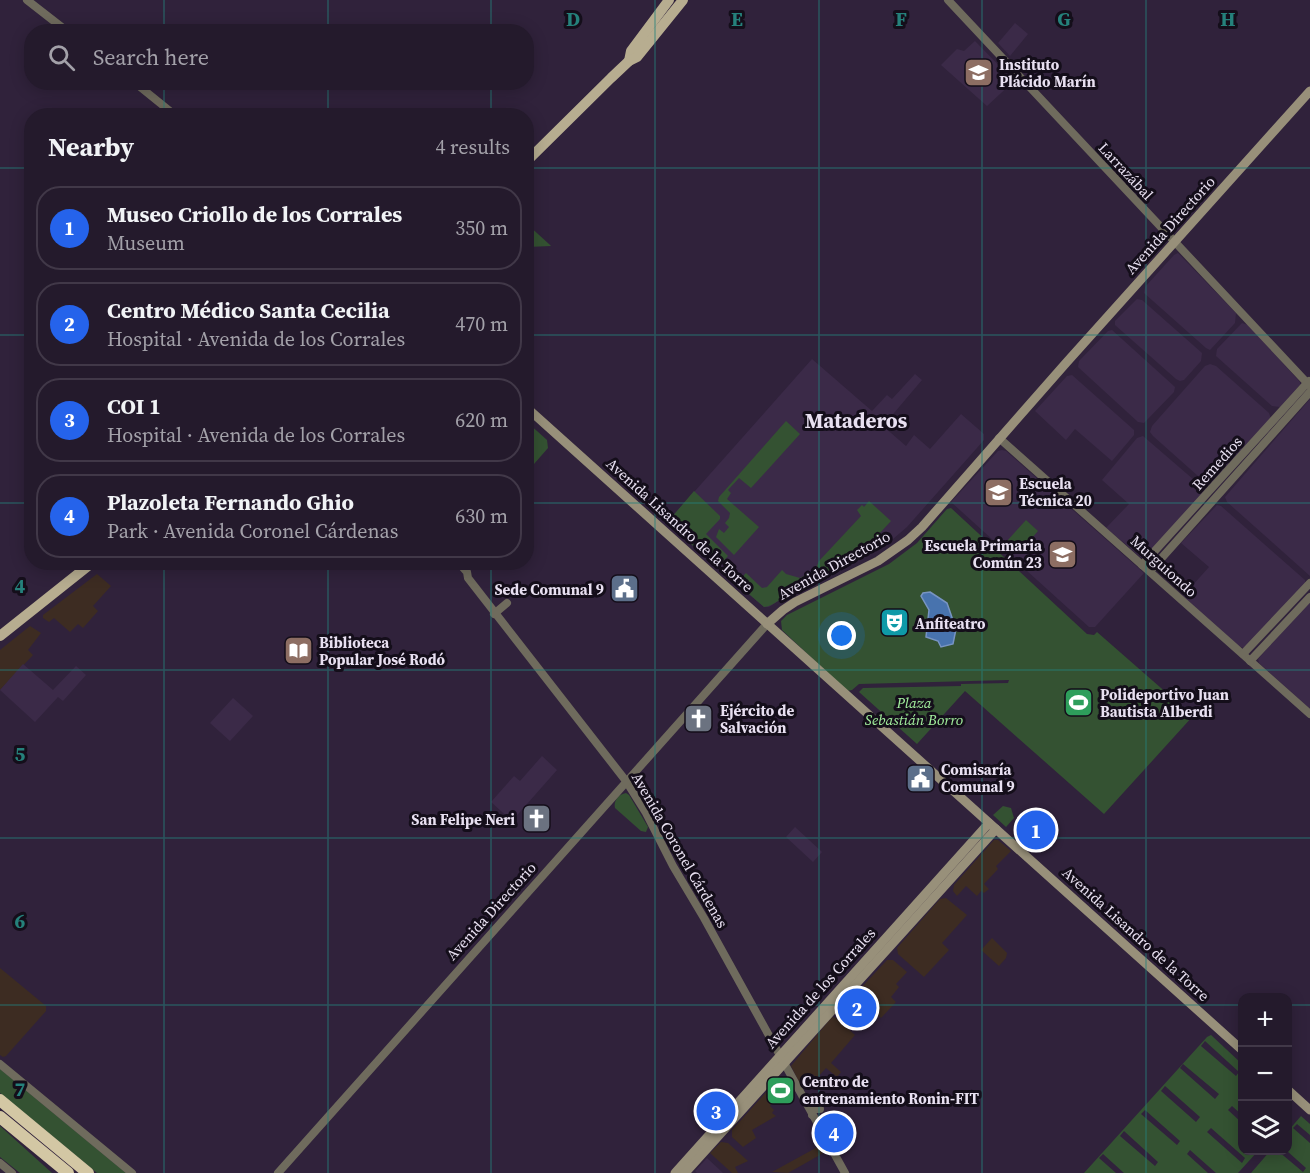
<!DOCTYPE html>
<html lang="en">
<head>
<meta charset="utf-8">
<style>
	:root { --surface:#241a2c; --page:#2c2334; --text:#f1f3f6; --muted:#a3a1a9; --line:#413848; --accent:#2563eb }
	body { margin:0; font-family:"Source Serif 4",serif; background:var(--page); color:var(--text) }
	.controls { position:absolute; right:18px; bottom:18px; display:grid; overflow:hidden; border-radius:12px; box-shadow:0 3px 15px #0003 }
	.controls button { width:54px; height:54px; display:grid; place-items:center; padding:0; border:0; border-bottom:2px solid var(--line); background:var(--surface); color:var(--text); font:30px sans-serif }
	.you { position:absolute; left:842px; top:636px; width:21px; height:21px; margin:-15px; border:4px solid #fff; border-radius:50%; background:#1a73e8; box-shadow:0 0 0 9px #1a73e833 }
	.badge { display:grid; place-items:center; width:39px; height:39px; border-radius:50%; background:var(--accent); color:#fff; font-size:20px; font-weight:700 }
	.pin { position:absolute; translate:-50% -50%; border:3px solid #fff; box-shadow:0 2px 6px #0006 }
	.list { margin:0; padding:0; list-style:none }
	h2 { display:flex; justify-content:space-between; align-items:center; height:78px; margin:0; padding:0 24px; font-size:26px }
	h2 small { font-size:20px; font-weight:400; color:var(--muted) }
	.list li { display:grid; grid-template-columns:39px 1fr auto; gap:18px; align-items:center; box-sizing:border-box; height:84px; margin:0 12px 12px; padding:0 12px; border:2px solid var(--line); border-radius:24px }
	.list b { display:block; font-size:22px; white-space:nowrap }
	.list p { margin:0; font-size:20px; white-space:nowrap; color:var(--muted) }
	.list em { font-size:20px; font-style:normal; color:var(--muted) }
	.icon { flex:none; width:33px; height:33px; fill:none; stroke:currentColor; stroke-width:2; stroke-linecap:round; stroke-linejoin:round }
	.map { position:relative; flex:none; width:1310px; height:1173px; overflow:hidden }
	.search { position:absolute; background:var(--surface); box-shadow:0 3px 15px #0003; left:24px; top:24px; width:510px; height:66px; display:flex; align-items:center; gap:15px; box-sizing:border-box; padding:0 21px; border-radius:24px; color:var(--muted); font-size:22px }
	.panel { position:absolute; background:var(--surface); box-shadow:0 3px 15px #0003; left:24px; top:108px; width:510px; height:462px; border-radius:24px }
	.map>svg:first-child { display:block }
</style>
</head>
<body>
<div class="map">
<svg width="1310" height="1173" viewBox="0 0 1310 1173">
	<rect width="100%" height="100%" fill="#30223b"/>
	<g fill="#3d2c22">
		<path d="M97,574l14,12 -18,20 5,5 -15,17 -5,-4 -8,8 -16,-14 -5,4 -6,-4v-3z"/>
		<path d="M30,626l11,7 -13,17 5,5 -33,35v-40z"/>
		<path d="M994,840h4l13,11 -15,15 2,3 -14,15 5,5 -5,4 -3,-2 -4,5 -11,-10 -9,10 -4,-5 1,-6z"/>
		<path d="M946,898l21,17 -25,28 7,7 -25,27 -26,-23 -1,-6 43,-49z"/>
		<path d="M992,938l15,15 -1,5 -7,8 -18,-16z"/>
		<path d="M887,960h6l14,12 -11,12 3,3 -8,10 5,5 -15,16 -11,-11 -9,10 -14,-14z"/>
		<path d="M0,968l46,38v5l-40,45 -3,1 -3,-2z"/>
		<path d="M832,1017l4,1 19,17 -24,28 10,9 -4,5 -11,-9 -9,10 -5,-4 -11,12 -10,-20z"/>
		<path d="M778,1079l4,1 12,12 -13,7 -3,-3 -8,10 4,4 -2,3 4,3 -24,14 4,8 -13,9 -11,-10v-7z"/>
		<path d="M721,1142l7,1 20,18 -13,6 3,6h-6l-22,-20z"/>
		<path d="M823,1144l4,7 -39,22 -16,-1z"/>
	</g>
	<g fill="#3b2a48">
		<path d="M1015,23l13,11 -18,22 -12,-13z"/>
		<path d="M975,41l39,40 -27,25 -46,-41 16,-16 7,2z"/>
		<path d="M1178,253l58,60 -1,10 -25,27 -4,-2 -62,-55 1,-6 29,-32z"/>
		<path d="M1137,299l5,1 60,53 -1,8 -17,19 -4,1 -4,-2 -61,-54v-4z"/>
		<path d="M1242,323l6,2 52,57v3l-20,22 -8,-1 -56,-50 1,-7z"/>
		<path d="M1112,330l63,57 -1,5 -30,31 -6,-1 -60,-55 1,-6 29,-30z"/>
		<path d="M812,359l60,52 15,-16 5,4 23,-25 7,6 -39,46 23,20 8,-11 16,14 31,-35 23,20v6l-77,87 -14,12 -18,12 -83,41 -23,15h-5l-92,-79 -1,-10z"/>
		<path d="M1210,364l6,2 53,47 2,6 -58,66 -6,-1 -54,-48 -3,-4 2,-6 53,-60z"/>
		<path d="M1072,375l62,55v5l-22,26 -37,-32 -9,11 -31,-29 32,-35z"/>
		<path d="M1310,399v177l-83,-74 -2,-5z"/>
		<path d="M1143,436l58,50 2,4v3l-57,64 -4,1 -36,-30 23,-24 -27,-24 35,-42z"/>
		<path d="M1002,450l4,1 138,122 -49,54h-6l-138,-125 47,-51z"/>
		<path d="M1217,505l4,1 84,74v4l-61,64 -6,-2 -55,-50 26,-29 -28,-24z"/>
		<path d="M1310,600v109l-51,-46 -1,-4z"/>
		<path d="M23,664l30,26 23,-24 10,9 -23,26 -5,-4 -23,25 -35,-32z"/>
		<path d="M233,698l20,18 -23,25 -20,-18z"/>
		<path d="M542,756l15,14 -45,51 -21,-19 23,-26 6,5z"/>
		<path d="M795,827l27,25 -9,10 -27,-25z"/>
		<path d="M707,1158l16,15h-26l-2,-2z"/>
	</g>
	<g fill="#345232" fill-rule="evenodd">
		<path d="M527,224l22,20 2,2 -24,1z"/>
		<path d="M786,421l14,13 -49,54 -12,-10 -11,12 3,3 -4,6 32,28 -25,28 -18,-18 3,-8 5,4 5,-6 -4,-4 4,-5 1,-5 -12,-12 1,-4z"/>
		<path d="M527,422l20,18 1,8 -21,24z"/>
		<path d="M694,491l26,25v3l-14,15 22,22 -10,11 -46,-39 -1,-10z"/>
		<path d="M869,501l22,20 -12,13 9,8c-30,20 -64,33 -96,50 -9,4 -19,15 -28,15l-28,-24 10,-10 16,15 5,-1 15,-17 4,4 14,4 15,-8 4,-9 42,-45 -4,-6 5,-5 2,2z"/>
		<path d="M951,508l136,126 7,1 3,-3 96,84 -89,98 -139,-123 -48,53 -58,-52 4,-4 98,-2v-2l47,-1 1,-3 -150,4 -7,6 -5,1 -65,-61 -1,-9 6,-6 102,-51 28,-21 30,-34z"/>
		<path d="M1026,520l12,11 -18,21 -13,-11z"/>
		<path d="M626,793l3,2 19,32 -2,5 -5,-1 -26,-23c-2,-7 4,-14 11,-15z"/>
		<path d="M1003,806l8,2 3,10 -8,9 -13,-12z"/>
		<path d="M1211,1035l31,29v51l-10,-9 -4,4 14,13v27l16,1 -20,22h-22l-26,-23 -3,4 21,19h-84l-21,-19 -4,4 17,15h-32l123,-136zM1205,1041l34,31 -3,4 -35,-30zM1183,1064l36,30 -4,5 -35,-31zM1165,1086l35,31 -4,5 -35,-31zM1145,1110l35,31 -3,4 -36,-31zM1211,1128l34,30 -3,5 -35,-31zM1124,1131l34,31 -3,4 -35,-30z"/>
		<path d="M0,1069l126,104h-29l-97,-80z"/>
		<path d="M1301,1116l9,8v11l-13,-11 -4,4 17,15v30h-59l19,-22h8l25,21 3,-4 -19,-17 1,-20z"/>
		<path d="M0,1126l52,47h-32l-20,-16z"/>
	</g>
	<path fill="#4873ae" stroke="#7894c2" stroke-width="1.5" d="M930,592l17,11 9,26 -3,15 -12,3 -3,-6 -12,-4 3,-27 -8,-14 2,-3z"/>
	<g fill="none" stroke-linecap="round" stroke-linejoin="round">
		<g stroke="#6f6b5d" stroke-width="8">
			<path d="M27,0l41,32"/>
			<path d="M948,0l362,386"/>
			<path d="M134,82l42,34"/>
			<path d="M999,438l311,276"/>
			<path d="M458,562l9,10 1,6 158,203 20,32 27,53 31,52 141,255"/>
			<path d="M1142,565l167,-184"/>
			<path d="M1150,571l160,-179"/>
			<path d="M494,614l13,-11"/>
			<path d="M1243,654l67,-71"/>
			<path d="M1250,661l60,-64"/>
			<path d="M0,1064l132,109"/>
			<path d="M812,1115l1,-6h7"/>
			<path d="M0,1163l12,10"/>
			<path d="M278,1173l489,-549"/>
		</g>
		<g stroke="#98907a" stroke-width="9">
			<path d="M526,407l716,643"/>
			<path d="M767,624l16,-14 12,-8 83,-41 30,-21 14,-13 144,-164 244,-272"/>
			<path d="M1288,1090l22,20"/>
			<path d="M675,1173l314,-350"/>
			<path d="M685,1173l311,-344"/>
		</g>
		<g stroke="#b7ad90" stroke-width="10">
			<path d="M629,61l2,-10 38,-51"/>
			<path d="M526,162l85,-84 18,-17 8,-4 46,-57"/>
			<path d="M0,636l93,-74"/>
		</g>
		<g stroke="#d3c7a4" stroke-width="12">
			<path d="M0,1100l88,73"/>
			<path d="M0,1117l68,56"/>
		</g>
	</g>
	<path fill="none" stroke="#25817b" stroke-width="1.5" stroke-opacity="0.55" d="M164,0v32M328,0v32M491,0v32M655,0v1173M819,0v1173M982,0v1173M1146,0v1173M164,82v34M328,82v34M491,82v34M0,168h32M526,168h784M0,335h32M526,335h784M0,503h32M526,503h784M164,562v611M328,562v611M491,562v611M0,670h1310M0,838h1310M0,1005h1242M1288,1005h22"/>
	<defs>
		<symbol id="school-square" viewBox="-11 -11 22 22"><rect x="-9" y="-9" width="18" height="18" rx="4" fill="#8d6e63" stroke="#140e1a"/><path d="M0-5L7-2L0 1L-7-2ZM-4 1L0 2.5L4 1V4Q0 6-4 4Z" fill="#fff"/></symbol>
		<symbol id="civic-square" viewBox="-11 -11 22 22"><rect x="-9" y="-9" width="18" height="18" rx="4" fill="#5c6f8a" stroke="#140e1a"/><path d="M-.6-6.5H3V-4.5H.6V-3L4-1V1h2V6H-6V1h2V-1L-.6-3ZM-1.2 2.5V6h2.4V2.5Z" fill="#fff"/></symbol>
		<symbol id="theatre-square" viewBox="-11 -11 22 22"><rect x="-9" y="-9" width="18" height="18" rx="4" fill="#0f9aa8" stroke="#140e1a"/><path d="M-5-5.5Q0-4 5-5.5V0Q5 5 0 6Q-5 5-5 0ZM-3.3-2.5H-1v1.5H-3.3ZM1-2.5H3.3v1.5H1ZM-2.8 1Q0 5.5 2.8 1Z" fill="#fff"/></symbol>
		<symbol id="library-square" viewBox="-11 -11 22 22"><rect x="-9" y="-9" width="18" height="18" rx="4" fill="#8d6e63" stroke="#140e1a"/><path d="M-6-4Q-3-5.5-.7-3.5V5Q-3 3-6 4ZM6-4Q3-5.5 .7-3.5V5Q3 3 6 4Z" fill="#fff"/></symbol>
		<symbol id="stadium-square" viewBox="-11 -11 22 22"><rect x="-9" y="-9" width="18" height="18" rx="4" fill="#2e9e5b" stroke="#140e1a"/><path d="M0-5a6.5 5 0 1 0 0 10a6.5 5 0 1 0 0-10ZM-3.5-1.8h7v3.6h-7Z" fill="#fff"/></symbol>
		<symbol id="church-square" viewBox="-11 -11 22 22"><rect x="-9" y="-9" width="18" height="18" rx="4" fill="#6b7280" stroke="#140e1a"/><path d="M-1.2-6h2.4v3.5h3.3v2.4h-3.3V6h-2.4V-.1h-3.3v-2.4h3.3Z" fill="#fff"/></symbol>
	</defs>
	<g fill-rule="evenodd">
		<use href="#school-square" x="962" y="56" width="33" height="33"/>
		<use href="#school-square" x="982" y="476" width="33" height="33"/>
		<use href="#school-square" x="1046" y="538" width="33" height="33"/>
		<use href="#civic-square" x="608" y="572" width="33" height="33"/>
		<use href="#theatre-square" x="878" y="606" width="33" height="33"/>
		<use href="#library-square" x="282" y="634" width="33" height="33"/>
		<use href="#stadium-square" x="1062" y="686" width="33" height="33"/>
		<use href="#church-square" x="682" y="702" width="33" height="33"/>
		<use href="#civic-square" x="904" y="762" width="33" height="33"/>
		<use href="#church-square" x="520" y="802" width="33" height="33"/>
		<use href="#stadium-square" x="764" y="1074" width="33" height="33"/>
	</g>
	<g text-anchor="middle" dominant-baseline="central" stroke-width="6" stroke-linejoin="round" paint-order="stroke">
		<g font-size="15" font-weight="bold" fill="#e8e0f1" stroke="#140e1a" text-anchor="start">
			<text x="999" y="64">Instituto<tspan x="999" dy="17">Plácido Marín</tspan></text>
			<text x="1019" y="483">Escuela<tspan x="1019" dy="17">Técnica 20</tspan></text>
			<text x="1042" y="545" text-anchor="end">Escuela Primaria<tspan x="1042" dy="17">Común 23</tspan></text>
			<text x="604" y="589" text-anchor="end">Sede Comunal 9</text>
			<text x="915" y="623">Anfiteatro</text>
			<text x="319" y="642">Biblioteca<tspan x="319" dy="17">Popular José Rodó</tspan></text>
			<text x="1100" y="694">Polideportivo Juan<tspan x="1100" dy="17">Bautista Alberdi</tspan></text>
			<text x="720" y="710">Ejército de<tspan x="720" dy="17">Salvación</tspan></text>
			<text x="941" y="769">Comisaría<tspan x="941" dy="17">Comunal 9</tspan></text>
			<text x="515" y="819" text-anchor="end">San Felipe Neri</text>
			<text x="802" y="1081">Centro de<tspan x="802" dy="17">entrenamiento Ronin-FIT</tspan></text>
		</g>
		<g font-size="15" fill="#e8e0f1" stroke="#140e1a">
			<text transform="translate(1126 171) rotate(47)">Larrazábal</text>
			<text transform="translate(1170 225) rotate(-48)">Avenida Directorio</text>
			<text transform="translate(1217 463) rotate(-48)">Remedios</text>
			<text transform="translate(680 525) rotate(42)">Avenida Lisandro de la Torre</text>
			<text transform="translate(834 565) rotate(-29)">Avenida Directorio</text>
			<text transform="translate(1164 566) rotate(42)">Murguiondo</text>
			<text transform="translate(680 850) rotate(60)">Avenida Coronel Cárdenas</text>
			<text transform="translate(491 911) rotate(-48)">Avenida Directorio</text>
			<text transform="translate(1136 934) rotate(42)">Avenida Lisandro de la Torre</text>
			<text transform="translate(820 988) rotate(-48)">Avenida de los Corrales</text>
		</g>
		<g font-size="15" font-style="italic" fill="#a2ef9d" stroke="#140e1a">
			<text x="914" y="702">Plaza<tspan x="914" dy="17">Sebastián Borro</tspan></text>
		</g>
		<g font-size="21" font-weight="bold" fill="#e8e0f1" stroke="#140e1a">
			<text x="856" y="420">Mataderos</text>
		</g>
	</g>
	<g font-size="20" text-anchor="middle" font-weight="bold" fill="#25817b" stroke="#140e1a" stroke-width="6" stroke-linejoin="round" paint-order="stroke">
		<text x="573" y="26">D</text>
		<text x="737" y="26">E</text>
		<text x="901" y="26">F</text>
		<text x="1064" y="26">G</text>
		<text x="1228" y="26">H</text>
		<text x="20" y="593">4</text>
		<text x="20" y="761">5</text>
		<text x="20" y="928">6</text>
		<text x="20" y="1096">7</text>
	</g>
</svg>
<div class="controls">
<button>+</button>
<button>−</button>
<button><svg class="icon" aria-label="layers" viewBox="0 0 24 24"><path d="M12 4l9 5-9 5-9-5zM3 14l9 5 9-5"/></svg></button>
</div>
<div class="you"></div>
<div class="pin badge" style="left:1036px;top:830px">1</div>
<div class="pin badge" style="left:857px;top:1008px">2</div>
<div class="pin badge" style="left:716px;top:1111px">3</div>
<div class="pin badge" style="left:834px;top:1133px">4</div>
<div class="search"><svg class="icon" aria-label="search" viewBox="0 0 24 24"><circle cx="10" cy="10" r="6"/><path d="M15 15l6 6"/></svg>Search here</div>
<section class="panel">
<h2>Nearby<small>4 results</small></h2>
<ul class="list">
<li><span class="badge">1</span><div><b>Museo Criollo de los Corrales</b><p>Museum</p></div><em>350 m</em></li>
<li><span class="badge">2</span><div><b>Centro Médico Santa Cecilia</b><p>Hospital · Avenida de los Corrales</p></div><em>470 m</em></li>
<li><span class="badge">3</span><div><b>COI 1</b><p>Hospital · Avenida de los Corrales</p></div><em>620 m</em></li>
<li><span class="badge">4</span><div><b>Plazoleta Fernando Ghio</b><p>Park · Avenida Coronel Cárdenas</p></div><em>630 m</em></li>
</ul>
</section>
</div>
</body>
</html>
